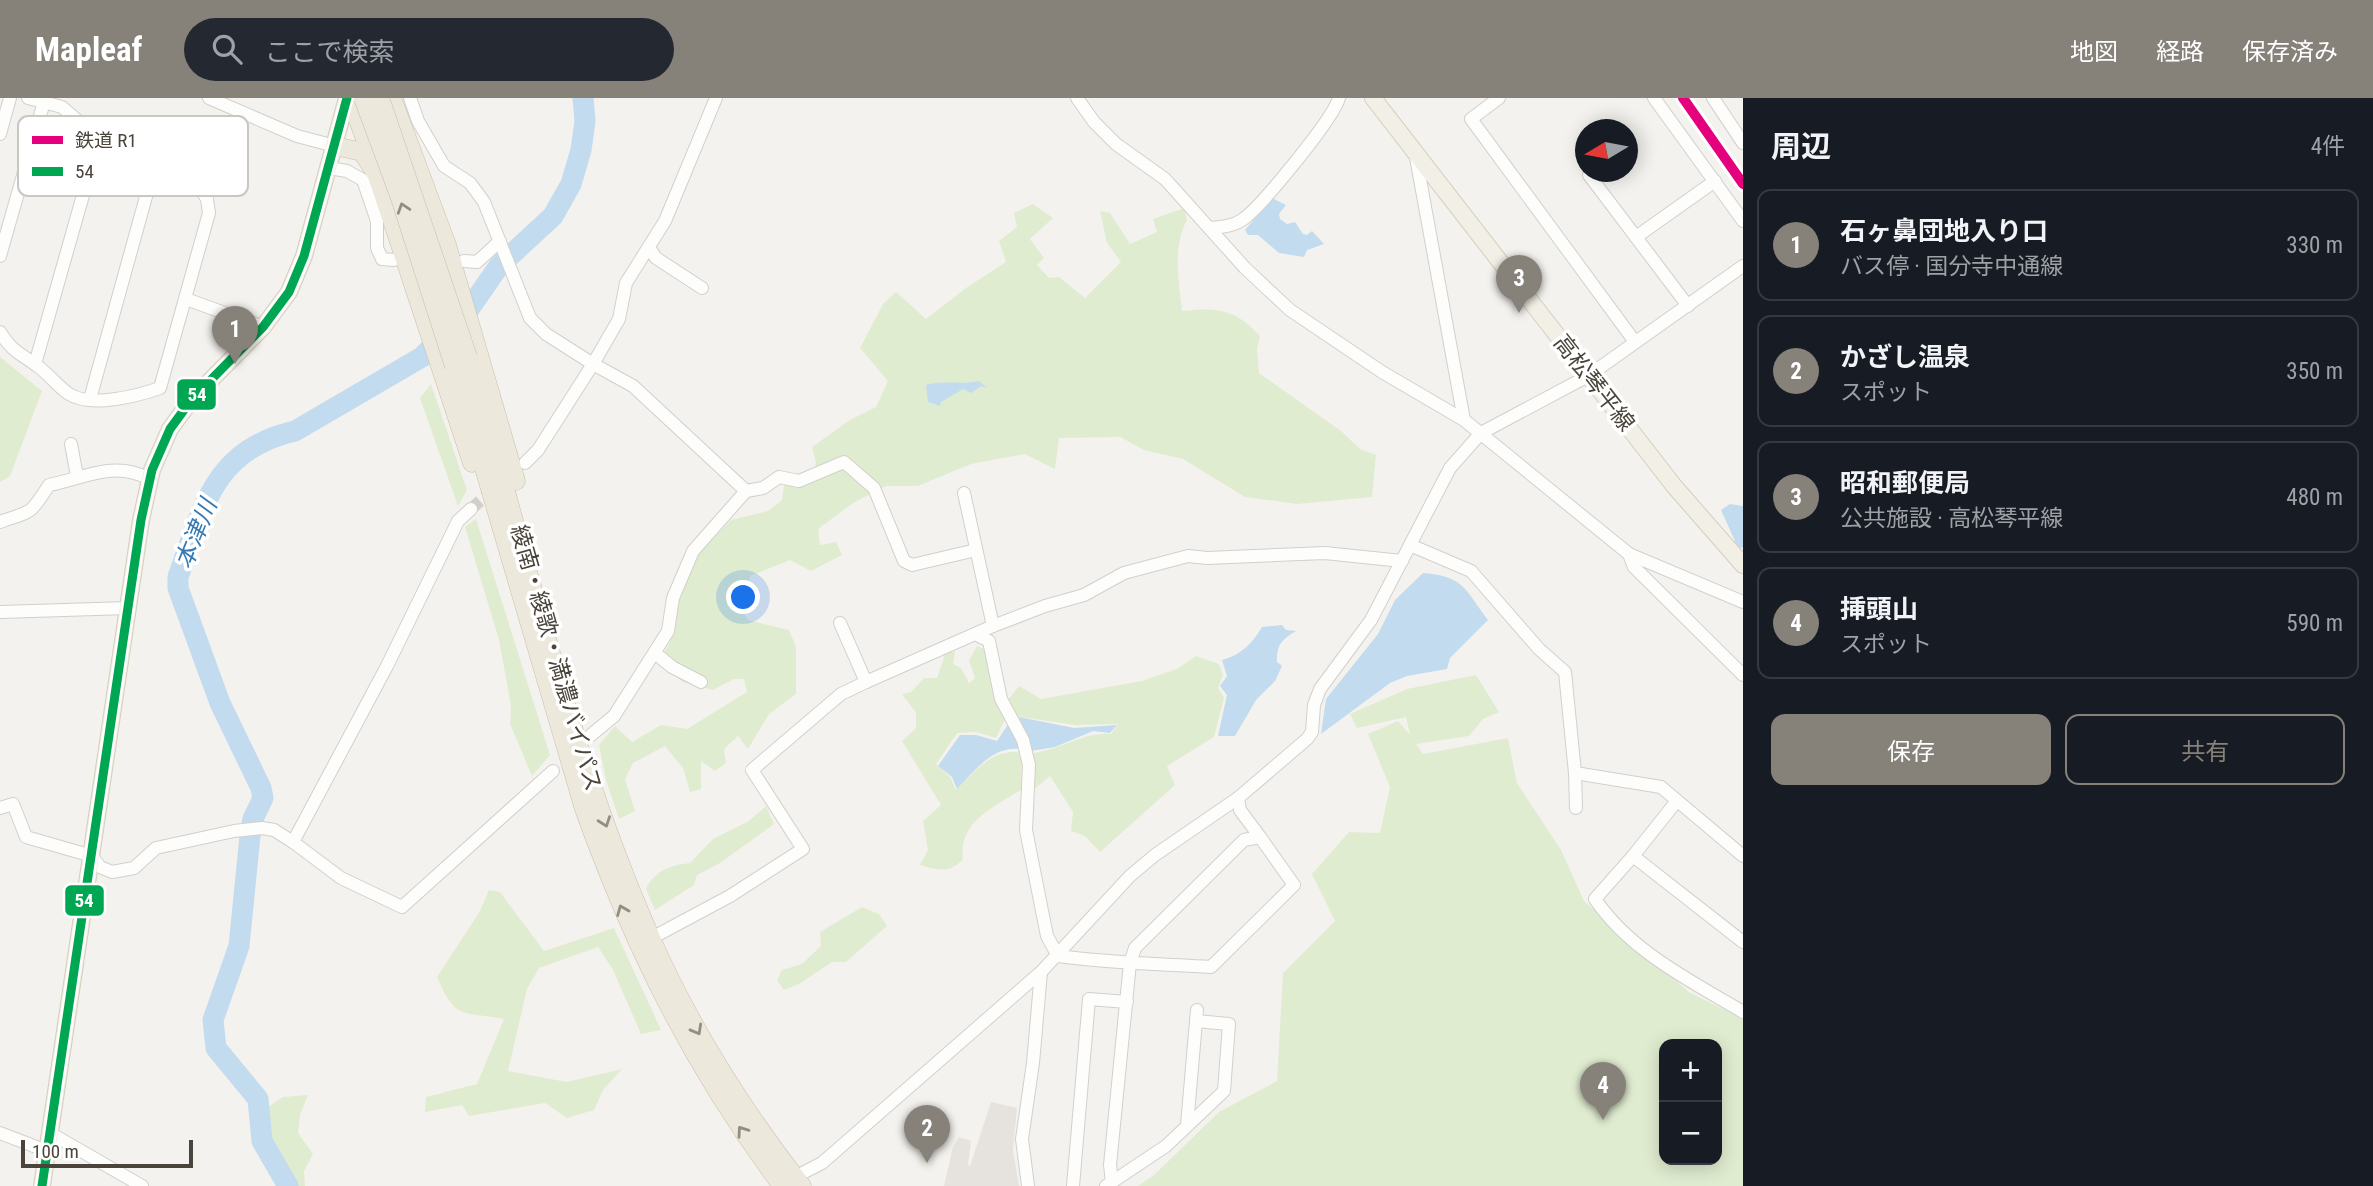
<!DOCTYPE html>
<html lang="ja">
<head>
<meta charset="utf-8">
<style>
	:root { --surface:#171b24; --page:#242831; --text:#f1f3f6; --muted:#9ea1a6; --line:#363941; --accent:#868179 }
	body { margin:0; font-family:"Roboto Condensed","Noto Sans JP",sans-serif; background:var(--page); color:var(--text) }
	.controls { position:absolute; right:21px; bottom:21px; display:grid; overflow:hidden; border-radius:14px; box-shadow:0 4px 18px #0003 }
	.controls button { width:63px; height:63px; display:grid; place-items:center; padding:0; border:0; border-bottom:2px solid var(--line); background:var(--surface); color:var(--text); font:35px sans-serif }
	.compass { position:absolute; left:1575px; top:21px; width:63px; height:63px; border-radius:50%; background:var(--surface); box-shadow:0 4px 18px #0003; rotate:260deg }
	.scale { position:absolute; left:21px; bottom:18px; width:172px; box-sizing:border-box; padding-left:7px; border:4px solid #4a443a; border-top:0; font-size:19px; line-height:24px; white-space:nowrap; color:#4a443a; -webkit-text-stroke:5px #fff; paint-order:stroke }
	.you { position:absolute; left:744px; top:500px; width:24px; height:24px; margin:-18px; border:5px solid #fff; border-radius:50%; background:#1a73e8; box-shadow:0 0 0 10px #1a73e833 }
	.badge { display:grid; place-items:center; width:46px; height:46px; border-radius:50%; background:var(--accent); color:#fff; font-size:23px; font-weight:700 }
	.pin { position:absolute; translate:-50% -58px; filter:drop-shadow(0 2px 4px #0008) }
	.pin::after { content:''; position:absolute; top:37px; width:24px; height:21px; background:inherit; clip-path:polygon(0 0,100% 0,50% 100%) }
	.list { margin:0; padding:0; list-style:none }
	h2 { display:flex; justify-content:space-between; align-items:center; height:91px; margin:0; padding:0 28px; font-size:30px }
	h2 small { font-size:23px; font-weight:400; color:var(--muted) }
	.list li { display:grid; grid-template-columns:46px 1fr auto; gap:21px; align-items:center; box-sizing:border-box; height:112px; margin:0 14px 14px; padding:0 14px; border:2px solid var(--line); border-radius:14px }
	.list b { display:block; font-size:26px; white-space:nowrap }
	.list p { margin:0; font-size:23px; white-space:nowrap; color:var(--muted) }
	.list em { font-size:23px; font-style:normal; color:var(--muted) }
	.actions { display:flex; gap:14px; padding:21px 28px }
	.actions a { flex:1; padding:16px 0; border:2px solid var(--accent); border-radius:14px; text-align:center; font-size:24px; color:var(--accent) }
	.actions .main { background:var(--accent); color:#fff }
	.icon { flex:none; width:38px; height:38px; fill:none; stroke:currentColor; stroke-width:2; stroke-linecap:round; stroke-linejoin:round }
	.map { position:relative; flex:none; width:1743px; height:1088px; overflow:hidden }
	header { display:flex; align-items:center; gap:42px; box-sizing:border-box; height:98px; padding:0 35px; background:var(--accent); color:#fff }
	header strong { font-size:33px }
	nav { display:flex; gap:38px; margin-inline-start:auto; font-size:24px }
	.search { width:490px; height:63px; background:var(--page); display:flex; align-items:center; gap:18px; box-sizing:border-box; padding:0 24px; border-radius:38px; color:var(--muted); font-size:26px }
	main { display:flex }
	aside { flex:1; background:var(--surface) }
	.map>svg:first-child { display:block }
</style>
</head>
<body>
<header>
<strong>Mapleaf</strong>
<div class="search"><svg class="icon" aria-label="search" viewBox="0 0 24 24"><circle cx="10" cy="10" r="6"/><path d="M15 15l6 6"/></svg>ここで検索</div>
<nav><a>地図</a><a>経路</a><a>保存済み</a></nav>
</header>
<main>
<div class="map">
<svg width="1743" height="1088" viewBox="0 0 1743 1088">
	<rect width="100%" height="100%" fill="#f4f2ee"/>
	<g fill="#e0ecd0" fill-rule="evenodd">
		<path d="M1033,106l20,14 -23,21 14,19 -7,7 12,13 10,-1 26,21 36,-36 -14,-19 -7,-32 10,2 20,31 27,-12 -4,-13 31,-11 3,12c-15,28 -8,61 -5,91 35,-4 54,-2 78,25l-3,13 2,24 82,58 19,18 16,6 -4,42 -75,7 -52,-7 -62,-38 -39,-9 -24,-13 -61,1 -4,31 -30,-15 -54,10 -53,22h-32l-33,17 -35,26 2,16 16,-3 6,13 -31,16 -21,-11 -40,16 -9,32 7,12 41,10 7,17v47l-27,20 -21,35 -10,-13 -14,13 2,14 -11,8 -14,-10v28l-11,3 -7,-24 -18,-22 -32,17 -8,16 10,32 -16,8 -13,-39 -7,-35 16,-19 17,16 29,-17 26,4 60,-37 -3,-13h-10l-21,11 -30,-8 -24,-20 14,-26 6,-36 18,-45 34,-35 37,-9 14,-11 2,-15 27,-4 5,-18 -4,-16 38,-27 26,-13 12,-26 -28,-33 23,-44 13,-12 30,27 40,-31 40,-26 -7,-21 18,-14 -3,-14z"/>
		<path d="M0,259l42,34 -32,85 -10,6z"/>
		<path d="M431,286l36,106 -9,16 -38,-108z"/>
		<path d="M476,421l74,236 -18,21 -22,-52 1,-18 -12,-66 -34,-113z"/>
		<path d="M977,548l12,5 16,68 -9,19 -20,-6 -19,1 -21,31 14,13 6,13c18,-18 38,-43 66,-37l-1,37c-27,17 -63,32 -58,69 -13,15 -26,11 -43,6l8,-15 -5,-29 18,-16 -39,-64 14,-13v-15l-14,-19 9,-2 13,-14h13l9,-26h9l-2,12 8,4 8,15 6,-5 -6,-17z"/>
		<path d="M1196,558l23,8 4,11 -5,13 6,10 -10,39 -47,29 8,19 -75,67 -15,-16 -14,-5 2,-19 -23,-36 -17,14v-37c28,-3 50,-21 78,-19l7,-10 -43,1 -60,-9 -8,-15 12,-15 22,13 101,-18 35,-12z"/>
		<path d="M1476,577l23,37 -16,7 -14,17 -53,8 7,10 85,-16 9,45 44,67 23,51 105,91 54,27v167h-605l16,-11 65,-63 58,-31 6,-108 52,-52 -23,-47 37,-42 31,1 10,-46 -22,-53 30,-13 12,14 -4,-18 -49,11 -7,-14 57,-25zM1664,946h53v116h-53z"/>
		<path d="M766,708l8,18 -54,39 -23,12 -3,10 -39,25 -9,-21c8,-18 25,-24 44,-26l23,-24 36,-18z"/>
		<path d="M489,792l11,2 44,59 70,-23 47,102 -20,4 -28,-64 -15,-23 -59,21 -12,21 -19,82 59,11 55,-13 -19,21 -9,20 -27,8 -22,-15 -76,13 -7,-11 -37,7 1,-15 51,-13 27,-65c-42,-8 -48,2 -67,-42l43,-66z"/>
		<path d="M862,809l17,7 8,12 -41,36h-14l-33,22 -15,6 -7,-10 5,-10 20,-6 19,-18 -1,-14z"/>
		<path d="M308,997l-8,20 -2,18 15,21 -9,17 1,15h-14l-22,-41 -4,-36 18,-12z"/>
	</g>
	<path fill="#e6e3df" d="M991,1004l26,6 -4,42 6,36h-75l9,-39 6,-10 12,4 -3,24 2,1z"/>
	<g fill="#c2dbef">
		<path d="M1272,100l14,7 -7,9 1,5 7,5 8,-2 8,12 4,1 5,-4 12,13 -17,6 -3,7 -25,-4 -21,-18h-10l-3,-5z"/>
		<path d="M979,283l8,7 -6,-2 -10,7 -8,-4 -22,13 -1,4 -12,-4 -2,-17c15,-5 35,0 53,-4z"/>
		<path d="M1730,406l13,2v41l-8,3 -4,-6 4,-3 -14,-31z"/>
		<path d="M1423,475c42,3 42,17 65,47l-38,38 -3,11 -40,7 -17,7 -69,51 5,-35 52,-65 17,-34z"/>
		<path d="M1282,527l4,5 10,1c-14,8 -20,14 -19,31l5,4 -7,15 -19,19 -21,36h-17l9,-41 -7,-9 7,-10 -5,-16c19,-5 30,-16 40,-33z"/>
		<path d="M1019,619l55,11 43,-3 -7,8 -17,-2 -38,16 -24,4z"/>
		<path d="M1009,625l10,26c-26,-3 -45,22 -62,40l-5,-12 -14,-11 22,-31h16l21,6z"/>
	</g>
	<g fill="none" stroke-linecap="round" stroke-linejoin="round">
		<path stroke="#c2dbef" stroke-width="21" d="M288,1088l-26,-45 -4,-42 -42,-51 -3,-28 26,-74 11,-110 3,-17 10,-21 -2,-10 -41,-85 -42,-115v-11c25,-70 36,-128 117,-146l127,-74 45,-45 32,-46 54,-50 18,-32 10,-34 4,-29 -2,-23"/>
		<path stroke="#d2cfca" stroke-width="12" stroke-dasharray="12 6" stroke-linecap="butt" d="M471,411l24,-21"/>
		<defs>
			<g id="minor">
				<path d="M209,0l88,38 38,10"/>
				<path d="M410,0l8,23 26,45 26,17 14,19 46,116 16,16 47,30 26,-45 7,-36 39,-62 51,-123"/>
				<path d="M1077,0l17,24 22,22 49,35 80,89 45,42 92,62 82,48 165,134 114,48"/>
				<path d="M1499,0l-28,21 164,223"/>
				<path d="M1654,0l89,123"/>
				<path d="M1713,0l30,45"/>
				<path d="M0,36l10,-36"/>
				<path d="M1415,54l49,268"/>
				<path d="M329,70l18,3 16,9 14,41v27l5,11 12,1"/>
				<path d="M1589,77l99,131"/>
				<path d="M1211,130c11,-1 22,-2 31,-8 19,-13 91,-101 97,-122"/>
				<path d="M1636,139l79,-56"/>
				<path d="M650,151l6,9 46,30"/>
				<path d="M0,158l44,-154"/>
				<path d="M464,163l13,1 23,-21"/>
				<path d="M186,201l77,28"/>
				<path d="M0,234c12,19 18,20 36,33 12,8 21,21 33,29 22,14 68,2 91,-6l49,-175 -2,-14 -7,-11 -48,-13 -8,-10 -45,-26 -37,-32 -34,-9"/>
				<path d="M35,266l64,-225"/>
				<path d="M90,301l62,-224"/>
				<path d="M71,346l6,32"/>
				<path d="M525,365l13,-13 55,-86 40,22 113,105 -53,60 -20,47 -5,33 -54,85 -23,19"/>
				<path d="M746,393l17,-3 16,-11 20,4 45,-19 30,26 30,73 8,4 64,-15"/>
				<path d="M964,395l29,133"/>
				<path d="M471,411l-13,12 -71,145 -94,176 48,36 61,29 151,-136"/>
				<path d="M0,424c33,-12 29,-6 49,-37 35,-7 66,-25 100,-6"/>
				<path d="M1410,447l61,26 68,78 26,23 10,101 86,14 82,69"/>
				<path d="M1629,456l5,13 109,108"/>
				<path d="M0,514l128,-4"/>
				<path d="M840,525l26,59"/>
				<path d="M975,536l14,7 12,58 22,41 6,25 -3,65 21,106 11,20c51,7 102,8 153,11l83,-82 -34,-48 -16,3 -109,108 -5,15 -20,202 2,17"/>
				<path d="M655,555l17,14 29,15"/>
				<path d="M1575,675l1,35"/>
				<path d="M1238,700l2,12 20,27"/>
				<path d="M1676,704l-43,54 110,86"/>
				<path d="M0,710l13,-4 13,33 66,19 8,11 12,5 22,-4 22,-20 78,-17 28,-3 12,2 19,12"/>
				<path d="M1633,758l-38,43c35,52 96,82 148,113"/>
				<path d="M646,843l84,-45 73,-47 -51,-79 89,-76 25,-12 127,-56 52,-20 39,-11 40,-22 64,-17 19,2 118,-5 77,8"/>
				<path d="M1187,1027l10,-115"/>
				<path d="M0,1035l47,18"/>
				<path d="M50,1035l92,53"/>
				<path d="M791,1081l31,-16 219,-191 89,-96 25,-21 83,-57 69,-59 5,-7 2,-27 6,-16 51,-69 79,-152 31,-35 107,-57 155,-110"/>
				<path d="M1028,1088l-6,-47 11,-76 8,-91"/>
				<path d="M1073,1088l16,-187 38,3"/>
				<path d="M1106,1088l60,-40 58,-55 5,-67 -33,-3"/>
			</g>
			<g id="major">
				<path d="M1373,0l301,388 69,79"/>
				<path d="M42,1088l99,-666 11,-50 18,-41 22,-30 71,-72 26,-35 15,-36 43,-158"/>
			</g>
			<g id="highway">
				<path d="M350,0l23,63"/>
				<path d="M392,0l55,147 69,236"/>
				<path d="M335,48l27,6 15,23 95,288"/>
				<path d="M468,259c57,192 101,397 183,581 39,89 91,171 151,248"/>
				<path d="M454,268l130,443c50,139 109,258 198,377"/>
			</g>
		</defs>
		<use href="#minor" stroke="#d2d0cc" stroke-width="14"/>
		<use href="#major" stroke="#d5cebc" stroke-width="18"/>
		<use href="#highway" stroke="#cabfab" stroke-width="19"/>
		<use href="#minor" stroke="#fdfdfc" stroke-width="12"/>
		<use href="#major" stroke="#f1efe6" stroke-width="16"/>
		<use href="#highway" stroke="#ece8dc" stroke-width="18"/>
		<defs>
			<g id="highway-bridge">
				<path d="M363,0l37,100 54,168"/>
				<path d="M380,0l88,259"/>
			</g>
		</defs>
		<use href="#highway-bridge" stroke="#cabfab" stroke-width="19" stroke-linecap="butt"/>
		<use href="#highway-bridge" stroke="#ece8dc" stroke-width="18"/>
		<defs>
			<path id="bus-1" d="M42,1088l99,-666 11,-50 18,-41 22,-30 71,-72 26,-35 15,-36 43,-158"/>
		</defs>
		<use href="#bus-1" stroke="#fff" stroke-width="14"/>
		<use href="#bus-1" stroke="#00a651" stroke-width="9"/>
		<defs>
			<path id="rail-1" d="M1683,0l60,86"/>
		</defs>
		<use href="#rail-1" stroke="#fff" stroke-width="16"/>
		<use href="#rail-1" stroke="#e5007d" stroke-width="10"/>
	</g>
	<defs><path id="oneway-chevron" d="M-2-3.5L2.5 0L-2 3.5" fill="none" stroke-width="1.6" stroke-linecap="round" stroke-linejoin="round" transform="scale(1.75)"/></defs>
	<g stroke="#938e83">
		<use href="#oneway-chevron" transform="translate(403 110) rotate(-108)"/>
		<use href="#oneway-chevron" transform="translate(605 724) rotate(70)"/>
		<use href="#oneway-chevron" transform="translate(622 812) rotate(-112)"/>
		<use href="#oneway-chevron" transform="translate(697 932) rotate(61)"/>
		<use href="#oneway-chevron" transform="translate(742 1033) rotate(-125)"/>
	</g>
	<g text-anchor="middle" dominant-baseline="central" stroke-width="7" stroke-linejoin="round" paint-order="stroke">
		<g font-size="23" fill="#4a443a" stroke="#fff">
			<text transform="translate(1594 285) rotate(52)">高松琴平線</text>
			<text transform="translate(556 560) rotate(74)">綾南・綾歌・満濃バイパス</text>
		</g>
		<g font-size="24" font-style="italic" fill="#357ab4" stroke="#fff">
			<text transform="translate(196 436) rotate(-68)">本津川</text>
		</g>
	</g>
	<rect x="18" y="18" width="230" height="80" rx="10" fill="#fff" stroke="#c9c7c4" stroke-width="2"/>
	<rect x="32" y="38" width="31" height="8" fill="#e5007d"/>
	<rect x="32" y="69" width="31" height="9" fill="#00a651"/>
	<g font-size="19" fill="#4a443a">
		<text x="75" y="49">鉄道 R1</text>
		<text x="75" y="80">54</text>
	</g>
	<g stroke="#fff" stroke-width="2.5">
		<rect x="176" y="280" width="41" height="33" rx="7" fill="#00a651"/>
		<rect x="64" y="786" width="41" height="33" rx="7" fill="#00a651"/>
	</g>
	<g font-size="19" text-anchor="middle" font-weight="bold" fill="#fff">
		<text x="197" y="303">54</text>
		<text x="84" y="809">54</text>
	</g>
</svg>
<div class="controls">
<button>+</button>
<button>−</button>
</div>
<svg class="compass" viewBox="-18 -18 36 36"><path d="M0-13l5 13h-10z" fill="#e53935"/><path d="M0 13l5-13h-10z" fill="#9ea1a6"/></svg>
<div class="scale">100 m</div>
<div class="you"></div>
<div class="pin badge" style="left:235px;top:266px">1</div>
<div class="pin badge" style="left:927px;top:1065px">2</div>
<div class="pin badge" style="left:1519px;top:215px">3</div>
<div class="pin badge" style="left:1603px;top:1022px">4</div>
</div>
<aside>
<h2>周辺<small>4件</small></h2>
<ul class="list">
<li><span class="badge">1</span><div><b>石ヶ鼻団地入り口</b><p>バス停 · 国分寺中通線</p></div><em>330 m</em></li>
<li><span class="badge">2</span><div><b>かざし温泉</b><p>スポット</p></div><em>350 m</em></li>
<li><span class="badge">3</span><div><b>昭和郵便局</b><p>公共施設 · 高松琴平線</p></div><em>480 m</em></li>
<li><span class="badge">4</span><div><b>挿頭山</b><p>スポット</p></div><em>590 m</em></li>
</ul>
<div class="actions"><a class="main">保存</a><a>共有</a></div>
</aside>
</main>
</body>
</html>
